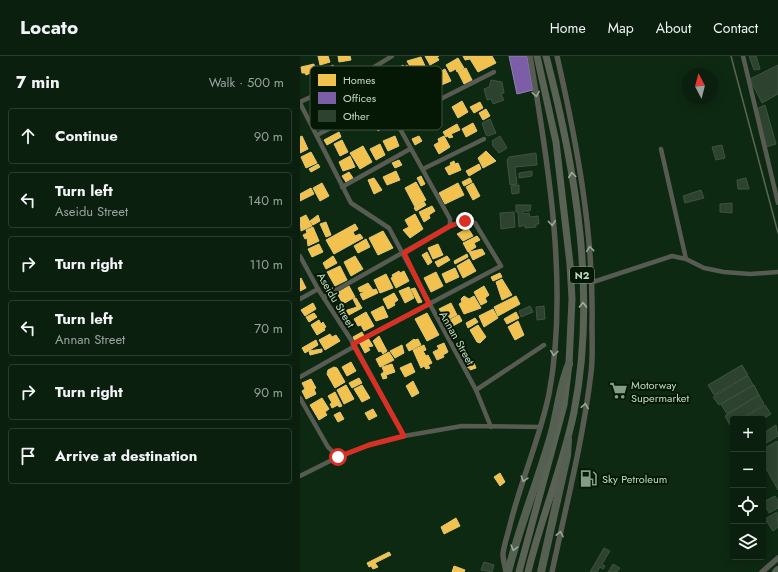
<!DOCTYPE html>
<html lang="en">
<head>
<meta charset="utf-8">
<style>
	:root { --surface:#0a1f0e; --page:#182c1c; --text:#f1f3f6; --muted:#99a29e; --line:#2a3d2e }
	body { margin:0; font-family:Jost,sans-serif; background:var(--page); color:var(--text) }
	.controls { position:absolute; right:12px; bottom:12px; display:grid; overflow:hidden; border-radius:4px; box-shadow:0 2px 10px #0003 }
	.controls button { width:36px; height:36px; display:grid; place-items:center; padding:0; border:0; border-bottom:1px solid var(--line); background:var(--surface); color:var(--text); font:20px sans-serif }
	.compass { position:absolute; left:382px; top:12px; width:36px; height:36px; border-radius:50%; background:var(--surface); box-shadow:0 2px 10px #0003; rotate:353deg }
	.stop { position:absolute; width:12px; height:12px; margin:-9px; border:3px solid #d93025; border-radius:50%; background:#fff }
	.stop.end { background:#d93025; border-color:#fff; box-shadow:0 1px 4px #0008 }
	.list { margin:0; padding:0; list-style:none }
	h2 { display:flex; justify-content:space-between; align-items:center; height:52px; margin:0; padding:0 16px; font-size:17px }
	h2 small { font-size:13px; font-weight:400; color:var(--muted) }
	.list li { display:grid; grid-template-columns:26px 1fr auto; gap:12px; align-items:center; box-sizing:border-box; height:56px; margin:0 8px 8px; padding:0 8px; border:1px solid var(--line); border-radius:4px }
	.list b { display:block; font-size:15px; white-space:nowrap }
	.list p { margin:0; font-size:13px; white-space:nowrap; color:var(--muted) }
	.list em { font-size:13px; font-style:normal; color:var(--muted) }
	.icon { flex:none; width:22px; height:22px; fill:none; stroke:currentColor; stroke-width:2; stroke-linecap:round; stroke-linejoin:round }
	.map { position:relative; flex:none; width:478px; height:516px; overflow:hidden }
	header { display:flex; align-items:center; gap:24px; box-sizing:border-box; height:56px; padding:0 20px; background:var(--surface); border-bottom:1px solid var(--line) }
	header strong { font-size:19px }
	nav { display:flex; gap:22px; margin-inline-start:auto; font-size:14px }
	main { display:flex }
	aside { flex:1; background:var(--surface) }
	.map>svg:first-child { display:block }
</style>
</head>
<body>
<header>
<strong>Locato</strong>
<nav><a>Home</a><a>Map</a><a>About</a><a>Contact</a></nav>
</header>
<main>
<aside>
<h2>7 min<small>Walk · 500 m</small></h2>
<ul class="list">
<li><svg class="icon" aria-label="ahead" viewBox="0 0 24 24"><path d="M12 20V5M6 11l6-6 6 6"/></svg><div><b>Continue</b></div><em>90 m</em></li>
<li><svg class="icon" aria-label="left" viewBox="0 0 24 24"><path d="M17 20v-9H6M10 6l-5 5 5 5"/></svg><div><b>Turn left</b><p>Aseidu Street</p></div><em>140 m</em></li>
<li><svg class="icon" aria-label="right" viewBox="0 0 24 24"><path d="M7 20v-9h11M14 6l5 5-5 5"/></svg><div><b>Turn right</b></div><em>110 m</em></li>
<li><svg class="icon" aria-label="left" viewBox="0 0 24 24"><path d="M17 20v-9H6M10 6l-5 5 5 5"/></svg><div><b>Turn left</b><p>Annan Street</p></div><em>70 m</em></li>
<li><svg class="icon" aria-label="right" viewBox="0 0 24 24"><path d="M7 20v-9h11M14 6l5 5-5 5"/></svg><div><b>Turn right</b></div><em>90 m</em></li>
<li><svg class="icon" aria-label="arrive" viewBox="0 0 24 24"><path d="M6 21V4h12l-3 4 3 4H6"/></svg><div><b>Arrive at destination</b></div></li>
</ul>
</aside>
<div class="map">
<svg width="478" height="516" viewBox="0 0 478 516">
	<rect width="100%" height="100%" fill="#0e2912"/>
	<g fill="#f2c14e" stroke="#e4c971">
		<path d="M18,0h10l2,6 -10,3z"/>
		<path d="M38,0h12l1,4 -12,2z"/>
		<path d="M125,0h14l-2,1 2,3 -9,5z"/>
		<path d="M163,0h29l4,7 -18,9 -8,-13 -5,1z"/>
		<path d="M121,1l4,9 -12,6 -6,-11z"/>
		<path d="M158,2l6,10 -7,4 -1,-3 -6,3 -4,-7z"/>
		<path d="M14,8l1,7 -9,4 -1,-2h-3l-1,-6z"/>
		<path d="M33,9l4,8 -15,8 -4,-8z"/>
		<path d="M103,9l1,2 3,-2 6,12 -10,6 -7,-14z"/>
		<path d="M166,12l6,12 -8,4 -6,-12z"/>
		<path d="M145,13l6,12 -12,5 -5,-11z"/>
		<path d="M162,45l6,11 -10,6 -6,-11z"/>
		<path d="M180,46l3,6 -9,5 -4,-6z"/>
		<path d="M186,53l4,7 -7,4 -4,-7z"/>
		<path d="M80,58l6,12 -8,5 -7,-13z"/>
		<path d="M173,67l4,8 -11,6 -4,-8z"/>
		<path d="M157,68l3,6 -9,4 2,3 -4,1 -1,-2 -2,1 -3,-5z"/>
		<path d="M39,76l2,5 -14,8 -3,-5z"/>
		<path d="M2,80l6,13 -8,4v-16z"/>
		<path d="M95,80l4,10 -11,5 -5,-10z"/>
		<path d="M119,80l3,5 -7,4 -3,-6z"/>
		<path d="M144,80l6,11 -11,7 -5,-9 5,-3 -1,-3z"/>
		<path d="M42,84l6,12 -8,4 -6,-12z"/>
		<path d="M80,88l5,11 -9,5 -6,-11z"/>
		<path d="M63,90l9,16 -12,7 -10,-16z"/>
		<path d="M186,95l10,10 -13,7 -5,-10z"/>
		<path d="M11,96l6,11 -11,5 -5,-11z"/>
		<path d="M50,100l5,11 -12,4 -4,-9z"/>
		<path d="M99,104l3,5 -7,3 -3,-5z"/>
		<path d="M154,105l1,3 3,-1 3,7 -12,5 -4,-7 6,-3 -1,-2z"/>
		<path d="M18,108l2,3 -9,5 -2,-3z"/>
		<path d="M179,108l2,5 -12,7 -3,-5z"/>
		<path d="M96,115l4,9 -13,5 -4,-8z"/>
		<path d="M49,116l4,6 -7,4 -4,-6z"/>
		<path d="M121,120l4,8 -4,2 -4,-8z"/>
		<path d="M74,122l8,12 -8,4 -6,-14z"/>
		<path d="M170,122l2,4 -8,4 -2,-4z"/>
		<path d="M116,126l10,18 -11,7 -10,-19z"/>
		<path d="M22,127l7,13 -9,5 -7,-13z"/>
		<path d="M158,127l6,12 -19,9 -6,-11z"/>
		<path d="M173,127l7,13 -7,4 -7,-13z"/>
		<path d="M11,132l3,6 -14,7v-7z"/>
		<path d="M124,146l2,3 -10,6 -2,-3z"/>
		<path d="M132,150l3,5 -6,4 1,3 -6,4 -5,-10z"/>
		<path d="M115,158l8,15 -13,9 -7,-8 6,-3 -4,-7z"/>
		<path d="M6,159l6,11 -11,5 -1,-13z"/>
		<path d="M18,159l2,6 -7,4 -3,-4z"/>
		<path d="M26,166l5,13 -5,2 -6,-13z"/>
		<path d="M55,168l3,5 -5,3 2,4 5,-2 3,4 -29,16 -8,-14z"/>
		<path d="M13,171l6,14 -11,5 -1,-8 -2,1 -2,-4 4,-2 -1,-3z"/>
		<path d="M168,172l5,8 -10,5 -6,-7z"/>
		<path d="M83,175l10,17 -15,7 -9,-17z"/>
		<path d="M177,180l3,4 -6,3 2,4 -8,5 -5,-9z"/>
		<path d="M66,183l4,8 -12,6 -4,-7z"/>
		<path d="M19,188l4,8 -11,5 -4,-8z"/>
		<path d="M138,188l5,11 -10,4 -5,-11z"/>
		<path d="M182,193l3,5 -12,6 -4,-8z"/>
		<path d="M127,196l5,10 -4,3 -6,-10z"/>
		<path d="M167,198l1,3 -13,7 -1,-3z"/>
		<path d="M33,200l4,7 -11,6 -3,-6z"/>
		<path d="M55,200l8,13 -12,7 -7,-14z"/>
		<path d="M147,200l3,4 -12,7 -3,-5z"/>
		<path d="M169,203l7,12 -13,7 -6,-12z"/>
		<path d="M40,210l7,14 -12,6 -8,-14z"/>
		<path d="M155,212l4,9 -13,6 -4,-9z"/>
		<path d="M99,215l1,2 4,-2 5,10 -13,7 -5,-10 2,-1 -1,-2z"/>
		<path d="M136,216l7,14 -12,6 -7,-14z"/>
		<path d="M200,217l2,4 -9,4 -2,-4z"/>
		<path d="M86,218l7,14 -13,5 -6,-13z"/>
		<path d="M1,222l5,10 -6,3v-12z"/>
		<path d="M202,223l10,16 -10,5 -6,-18z"/>
		<path d="M68,227l5,7 3,-1 2,4 -15,7 -3,-6 4,-2v-1l-4,1 -2,-4z"/>
		<path d="M49,230l6,11 -12,7 -6,-11z"/>
		<path d="M184,230l5,9 -4,3 2,4 -6,3 -7,-13z"/>
		<path d="M109,231l5,11 -9,5 -6,-12z"/>
		<path d="M115,232l7,14 -4,1 -7,-14z"/>
		<path d="M94,237l4,7 -4,3 1,2 -7,4 -5,-10z"/>
		<path d="M164,240l5,3 5,-3 7,12 -17,6 -5,-10 3,-2 -1,-3z"/>
		<path d="M216,240l4,8 -22,12 -4,-9z"/>
		<path d="M56,242l6,10 -15,8 -3,-5 13,-4 -4,-8z"/>
		<path d="M13,247l3,6 -11,7 -4,-6z"/>
		<path d="M151,247l6,12 -10,5 -8,-11z"/>
		<path d="M83,250l5,11 -12,4 -5,-9z"/>
		<path d="M193,253l5,9 -14,9 -5,-11z"/>
		<path d="M66,256l8,14 -10,5 -3,-6 -3,1 -4,-7z"/>
		<path d="M216,256l3,6 -12,6 -3,-5z"/>
		<path d="M14,257l3,4 -8,5 -3,-5z"/>
		<path d="M127,257l12,22 -12,6 -12,-22z"/>
		<path d="M159,259l3,6 -11,6 -3,-6z"/>
		<path d="M175,262l3,4 -10,6 -2,-5z"/>
		<path d="M19,264l2,4 2,-2 3,5 -2,1 1,2 -8,5 -6,-10z"/>
		<path d="M218,265l6,14 -9,5 -7,-13z"/>
		<path d="M178,269l8,12 -6,6 -3,-1 -7,-12z"/>
		<path d="M62,276l2,4 -9,5 -2,-4z"/>
		<path d="M30,278l2,3 4,-2 4,6 -15,9 -6,-10z"/>
		<path d="M79,280l8,15 -4,3 -2,-3 -2,1 -6,-11z"/>
		<path d="M68,282l5,8 -5,1 2,3 -5,3 -6,-11z"/>
		<path d="M114,283l1,1 3,-1 3,6 -12,6 -3,-6z"/>
		<path d="M16,284l2,5 -13,8 -3,-5z"/>
		<path d="M144,287l4,9 -5,3 1,2 -7,3 -4,-8 6,-3 -2,-3z"/>
		<path d="M102,289l2,8 -9,5 -5,-7z"/>
		<path d="M124,289l2,5 -3,1 3,5 2,-1 4,8 -4,2 2,3 -4,1 -2,-3 -3,2 -8,-18z"/>
		<path d="M22,293v3l-12,3 -1,-4z"/>
		<path d="M89,296l5,8 -14,7 -4,-8z"/>
		<path d="M171,305l1,3 2,-1 2,5 -6,2v-2h-2l-2,-6z"/>
		<path d="M51,306l5,9 -9,5 -5,-9z"/>
		<path d="M111,307l4,9 -10,5 -5,-9z"/>
		<path d="M92,308l3,8 -9,3 1,3 -4,1 -2,-5 3,-2 -2,-5z"/>
		<path d="M34,311l3,1 8,14 -10,6 -8,-14 1,-4z"/>
		<path d="M59,322l3,5 -10,5 -3,-5z"/>
		<path d="M11,323l5,9 -2,1 2,5 -10,5 -4,-8 3,-2 -3,-6z"/>
		<path d="M113,325l6,12 -7,4 -6,-11z"/>
		<path d="M46,329l8,14 -10,5 -7,-14z"/>
		<path d="M62,329l8,13 -8,4 -8,-13z"/>
		<path d="M35,336l7,14 -3,1 -1,-2 -6,3 -2,-4 2,-1 -4,-7z"/>
		<path d="M22,342l7,11 -4,3 2,3 -8,5 -9,-15z"/>
		<path d="M73,353l4,7 -8,4 -4,-7z"/>
		<path d="M40,356l4,7 -6,3 -4,-7z"/>
		<path d="M200,417l5,9 -5,4 -6,-9z"/>
		<path d="M156,462l4,8 -16,8 -3,-7z"/>
		<path d="M89,496l2,3 -16,8 3,4 -5,2 -2,-3 -2,1 -2,-4z"/>
		<path d="M154,510l11,4 -1,2h-12z"/>
	</g>
	<path fill="#7b5ea7" stroke="#9084af" d="M209,0h18l6,34 -16,4z"/>
	<g fill="#2d432f" stroke="#3e5340">
		<path d="M449,0h7l4,13 -6,1z"/>
		<path d="M478,9v29l-16,9 -12,-24z"/>
		<path d="M191,24l11,2 2,11 -3,1 3,6 -11,4 -2,-5 -4,1 -3,-11 5,-2z"/>
		<path d="M465,49l11,39 -10,3 -10,-38z"/>
		<path d="M190,63l6,14 -8,3 -2,-1 -4,-12z"/>
		<path d="M200,80l7,12 -8,5 -7,-8 1,-1 -1,-3z"/>
		<path d="M422,89l3,13 -9,2 -4,-13z"/>
		<path d="M236,97l1,12 -22,2 2,17 -7,1 -3,-25 2,-3z"/>
		<path d="M232,115v5l-13,2v-5z"/>
		<path d="M446,122l3,11h-11l-1,-9z"/>
		<path d="M219,129v8l-7,1 -1,-8z"/>
		<path d="M401,134l3,8 -19,5 -2,-7z"/>
		<path d="M432,147v10l-12,-1v-8z"/>
		<path d="M216,149h15l-1,6h-7v3l6,-1 1,4 8,-1 1,8h-3v3l-11,1v-3l-6,2 -1,-15h-2z"/>
		<path d="M214,156l1,15 -14,2 -1,-16z"/>
		<path d="M230,250l3,6 -12,5 -2,-6z"/>
		<path d="M244,250l1,13 -8,1 -1,-13z"/>
		<path d="M442,309l6,10 -34,20 -6,-10z"/>
		<path d="M448,320l5,9 -34,20 -6,-8z"/>
		<path d="M454,329l5,10 -32,19 -6,-10z"/>
		<path d="M459,339l5,9 -23,15h-8v5l-3,1 -5,-9z"/>
		<path d="M465,349l6,9 -8,5h-21z"/>
		<path d="M476,369l2,11 -15,9v-12z"/>
		<path d="M477,385l1,2v47l-15,-27v-14z"/>
		<path d="M475,440l3,5v7l-9,5 -6,-11z"/>
		<path d="M477,456l1,15 -5,4 -8,-12z"/>
		<path d="M304,492l6,3 -8,13 3,2 -2,3 -3,-2 -3,5h-7z"/>
		<path d="M184,506l10,3 -2,7 -11,-2z"/>
		<path d="M313,508l7,4 -3,4h-9z"/>
	</g>
	<g fill="none" stroke-linecap="round" stroke-linejoin="round">
		<g stroke="#575b52" stroke-width="4.5">
			<path d="M443,0l35,147"/>
			<path d="M68,15l82,148v7"/>
			<path d="M0,46l68,-31 24,-15"/>
			<path d="M0,47l51,100 38,25 87,162 15,37"/>
			<path d="M95,66l99,-50"/>
			<path d="M17,79l67,-34"/>
			<path d="M361,93l25,110"/>
			<path d="M123,113l61,-30"/>
			<path d="M42,131l68,-38"/>
			<path d="M0,200l18,33 37,57 49,90"/>
			<path d="M293,226l79,-26 14,3 18,9 20,4 26,2 28,-2"/>
			<path d="M24,241l126,-71 15,-5 10,2 26,43 -148,78"/>
			<path d="M0,243l18,-10"/>
			<path d="M0,321l55,-31"/>
			<path d="M176,334l68,-45"/>
			<path d="M0,342l28,49 10,10"/>
			<path d="M0,420l38,-19 31,-12 35,-9 58,-10 79,1"/>
		</g>
		<g stroke="#575b52" stroke-width="5.5">
			<path d="M206,516c-1,-6 -3,-12 -3,-18 1,-10 5,-20 7,-29 11,-45 30,-87 39,-131 20,-106 -1,-233 -19,-338"/>
			<path d="M252,516c14,-66 31,-132 39,-199 2,-15 1,-32 1,-48 2,-91 -15,-181 -35,-269"/>
			<path d="M462,516l16,-14"/>
		</g>
		<g stroke="#5a6256" stroke-width="7">
			<path d="M219,516l45,-167 5,-41 3,-65 -2,-35 -14,-122 -19,-86"/>
			<path d="M228,516c13,-54 35,-106 46,-160 23,-117 2,-242 -28,-356"/>
		</g>
		<g stroke="#556053" stroke-width="8">
			<path d="M208,516c12,-48 31,-93 44,-140 6,-23 8,-47 17,-68"/>
			<path d="M241,516l26,-116 1,-16"/>
			<path d="M476,516l2,-2"/>
		</g>
		<path stroke="#5d6359" stroke-width="1.5" d="M431,0l47,177"/>
	</g>
	<defs><path id="oneway-chevron" d="M-2-3.5L2.5 0L-2 3.5" fill="none" stroke-width="1.6" stroke-linecap="round" stroke-linejoin="round"/></defs>
	<g stroke="#97a895">
		<use href="#oneway-chevron" transform="translate(236 38) rotate(81)"/>
		<use href="#oneway-chevron" transform="translate(252 167) rotate(85)"/>
		<use href="#oneway-chevron" transform="translate(290 193) rotate(-96)"/>
		<use href="#oneway-chevron" transform="translate(254 297) rotate(97)"/>
		<use href="#oneway-chevron" transform="translate(285 350) rotate(-80)"/>
		<use href="#oneway-chevron" transform="translate(224 423) rotate(108)"/>
		<use href="#oneway-chevron" transform="translate(260 478) rotate(-78)"/>
	</g>
	<g stroke="#9eb19c">
		<use href="#oneway-chevron" transform="translate(272 119) rotate(-98)"/>
		<use href="#oneway-chevron" transform="translate(283 249) rotate(-89)"/>
	</g>
	<use stroke="#96aa96" href="#oneway-chevron" transform="translate(214 492) rotate(105)"/>
	<g fill="none" stroke-linecap="round" stroke-linejoin="round">
		<path stroke="#d93025" stroke-width="5" d="M38,401l31,-12 35,-9 -51,-92 76,-40 -25,-51 46,-27 15,-5"/>
	</g>
	<defs>
		<symbol id="supermarket-bare" viewBox="-9 -9 18 18"><path d="M-6-5.5h2.5l.6 2H6L4.5 2H-2.5L-4.4-4H-6ZM-1.5 3.2a1.3 1.3 0 1 0 .1 0ZM3 3.2a1.3 1.3 0 1 0 .1 0Z" fill="#839d84" stroke="#051806" stroke-width="2.5" paint-order="stroke"/></symbol>
		<symbol id="fuel-bare" viewBox="-9 -9 18 18"><path d="M-5.5-6h7V0h2V4h1.3V-2.5L3-4.5l.8-.8L6-3V5H2.5V1h-1V6h-7ZM-4.2-4.7v3.2H.2V-4.7Z" fill="#839d84" stroke="#051806" stroke-width="2.5" paint-order="stroke"/></symbol>
	</defs>
	<g fill-rule="evenodd">
		<use href="#supermarket-bare" x="306" y="322" width="25" height="25"/>
		<use href="#fuel-bare" x="276" y="410" width="25" height="25"/>
	</g>
	<g text-anchor="middle" dominant-baseline="central" stroke-width="4" stroke-linejoin="round" paint-order="stroke">
		<rect fill="#051806" stroke="#89a08a" stroke-width="1" x="270" y="211" width="24" height="16" rx="3"/>
		<g font-size="10" font-weight="bold" fill="#c2dbc2">
			<text x="282" y="219">N2</text>
		</g>
		<g font-size="11" fill="#c2dbc2" stroke="#051806">
			<text transform="translate(36 244) rotate(59)">Aseidu Street</text>
			<text transform="translate(157 282) rotate(61)">Annan Street</text>
		</g>
		<g font-size="11" fill="#c2dbc2" stroke="#051806" text-anchor="start">
			<text x="331" y="329">Motorway<tspan x="331" dy="13">Supermarket</tspan></text>
			<text x="302" y="423">Sky Petroleum</text>
		</g>
	</g>
	<rect x="10" y="10" width="132" height="64" rx="6" fill="#051806" stroke="#3e523e" stroke-width="1"/>
	<rect x="18" y="18" width="18" height="12" fill="#f2c14e"/>
	<rect x="18" y="36" width="18" height="12" fill="#7b5ea7"/>
	<rect x="18" y="54" width="18" height="12" fill="#2d432f"/>
	<g font-size="11" fill="#c2dbc2">
		<text x="43" y="28">Homes</text>
		<text x="43" y="46">Offices</text>
		<text x="43" y="64">Other</text>
	</g>
</svg>
<div class="controls">
<button>+</button>
<button>−</button>
<button><svg class="icon" aria-label="locate" viewBox="0 0 24 24"><circle cx="12" cy="12" r="6"/><path d="M12 2v4M12 18v4M2 12h4M18 12h4"/></svg></button>
<button><svg class="icon" aria-label="layers" viewBox="0 0 24 24"><path d="M12 4l9 5-9 5-9-5zM3 14l9 5 9-5"/></svg></button>
</div>
<svg class="compass" viewBox="-18 -18 36 36"><path d="M0-13l5 13h-10z" fill="#e53935"/><path d="M0 13l5-13h-10z" fill="#99a29e"/></svg>
<div class="stop" style="left:38px;top:401px"></div>
<div class="stop end" style="left:165px;top:165px"></div>
</div>
</main>
</body>
</html>
